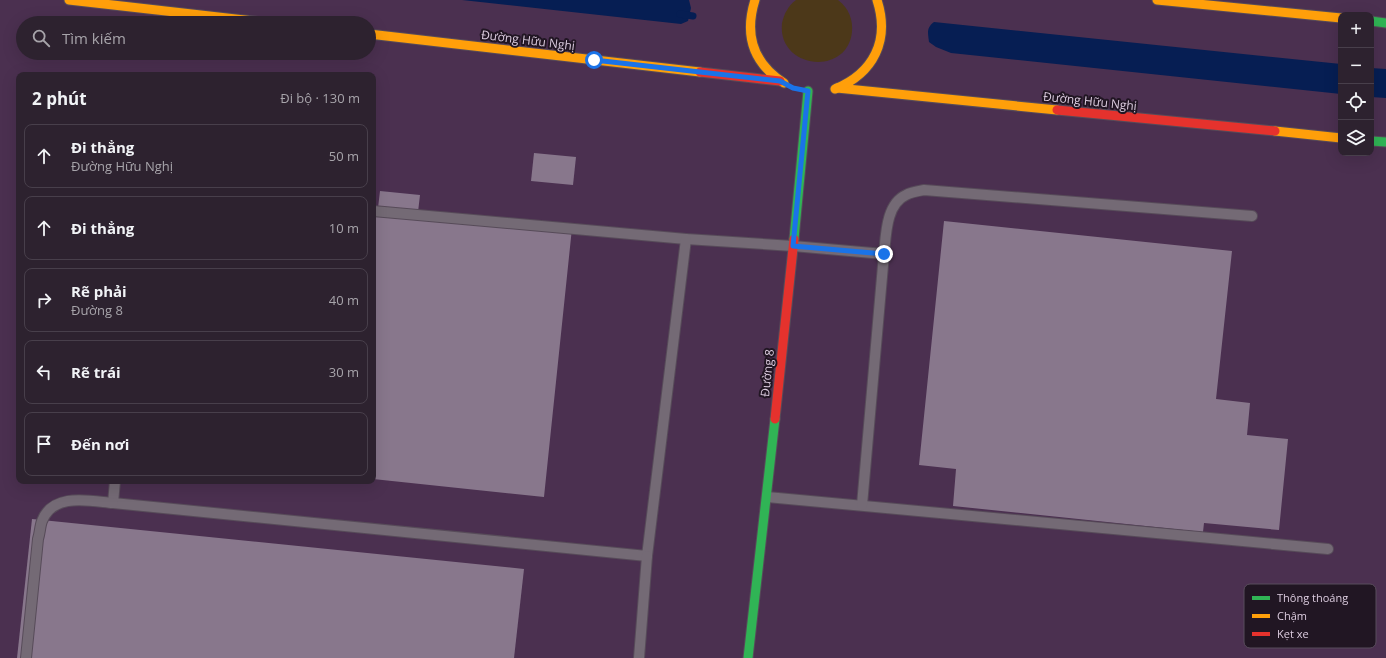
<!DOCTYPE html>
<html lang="vi">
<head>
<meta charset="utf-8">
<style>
	:root { --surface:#2d222f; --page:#352a37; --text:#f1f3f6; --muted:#a7a4aa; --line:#483f4b }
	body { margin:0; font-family:"Open Sans",sans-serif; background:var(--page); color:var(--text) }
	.controls { position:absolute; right:12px; top:12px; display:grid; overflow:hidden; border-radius:8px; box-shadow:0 4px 16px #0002 }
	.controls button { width:36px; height:36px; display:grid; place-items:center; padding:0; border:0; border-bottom:1px solid var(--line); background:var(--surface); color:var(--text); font:20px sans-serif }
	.stop { position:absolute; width:12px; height:12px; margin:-9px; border:3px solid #1a73e8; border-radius:50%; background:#fff }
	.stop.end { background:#1a73e8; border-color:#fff; box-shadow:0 1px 4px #0008 }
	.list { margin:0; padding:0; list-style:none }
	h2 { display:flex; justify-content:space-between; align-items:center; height:52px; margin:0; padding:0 16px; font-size:17px }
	h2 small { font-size:13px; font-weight:400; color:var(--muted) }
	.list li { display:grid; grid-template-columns:26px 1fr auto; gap:12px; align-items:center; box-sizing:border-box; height:64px; margin:0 8px 8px; padding:0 8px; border:1px solid var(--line); border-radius:8px }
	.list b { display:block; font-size:15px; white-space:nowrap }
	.list p { margin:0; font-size:13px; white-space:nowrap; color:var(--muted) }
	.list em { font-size:13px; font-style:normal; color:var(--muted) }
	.icon { flex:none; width:22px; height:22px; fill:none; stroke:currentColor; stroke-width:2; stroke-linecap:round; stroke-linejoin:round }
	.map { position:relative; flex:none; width:1386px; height:658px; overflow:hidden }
	.search { position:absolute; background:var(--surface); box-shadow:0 4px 16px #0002; left:16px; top:16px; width:360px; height:44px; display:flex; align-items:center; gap:10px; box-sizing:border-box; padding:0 14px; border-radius:22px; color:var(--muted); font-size:15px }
	.panel { position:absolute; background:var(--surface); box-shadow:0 4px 16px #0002; left:16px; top:72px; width:360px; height:412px; border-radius:8px }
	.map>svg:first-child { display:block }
</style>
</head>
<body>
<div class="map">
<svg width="1386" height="658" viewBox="0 0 1386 658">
	<rect width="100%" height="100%" fill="#3c2e3f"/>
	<path fill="#4b3050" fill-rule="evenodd" d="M0,0h1386v658h-1386zM1341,15h30v138h-30zM23,23h346v30h-346zM19,75h354v406h-354z"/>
	<path fill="#4c3819" d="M796,0h42c11,8 15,20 14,32 -5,45 -75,37 -70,-9 2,-9 6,-17 14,-23z"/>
	<g fill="#061e53">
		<path d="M462,0h227l2,8 -3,13 -7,3z"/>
		<path d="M934,22l407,42v30l-390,-41 -15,-6 -7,-5c-1,-9 -3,-14 5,-20z"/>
		<path d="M1371,68l15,1v29l-15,-1z"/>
	</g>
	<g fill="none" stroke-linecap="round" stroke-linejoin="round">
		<path stroke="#061e53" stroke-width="7" d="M680,14l13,2"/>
	</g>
	<g fill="#88778c">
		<path d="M534,153l42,4 -3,28 -42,-4z"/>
		<path d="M380,191l40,4 -2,17 154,16 -28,269 -171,-18v-271h5z"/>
		<path d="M944,221l288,30 -16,148 34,4 -3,32 41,4 -9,91 -75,-7 -1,9 -250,-26 3,-37 -37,-4z"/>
		<path d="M32,519l492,50 -10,89h-497z"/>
	</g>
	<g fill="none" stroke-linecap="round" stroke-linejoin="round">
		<defs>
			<g id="lane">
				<path d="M373,211l313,28 107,7 91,8c2,-19 2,-50 22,-59 5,-3 12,-4 18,-5l328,26"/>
				<path d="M115,481l-2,22 534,53 39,-317"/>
				<path d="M767,497l561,52"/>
				<path d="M862,505l22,-251"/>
				<path d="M26,658l12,-119c2,-6 2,-13 4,-18 11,-29 48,-20 71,-18"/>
				<path d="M639,658l8,-102"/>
			</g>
			<g id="fast">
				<path d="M1371,21l15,2"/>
				<path d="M1371,141l15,1"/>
				<path d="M794,239l14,-148"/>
				<path d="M748,658l27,-239"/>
			</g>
			<g id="slow">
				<path d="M69,0l202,23"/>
				<path d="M755,0c-11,35 -2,63 29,83"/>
				<path d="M1157,0l184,18"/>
				<path d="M369,34l331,38"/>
				<path d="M837,88l220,22"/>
				<path d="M835,89c39,-16 55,-49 42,-89"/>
				<path d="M1275,131l66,7"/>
			</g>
			<g id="jam">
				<path d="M700,72l80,9"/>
				<path d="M1057,110l218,21"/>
				<path d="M775,419l19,-180"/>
			</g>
		</defs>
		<use href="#lane" stroke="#574b59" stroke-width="12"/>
		<use href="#fast" stroke="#574b59" stroke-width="11"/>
		<use href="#slow" stroke="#574b59" stroke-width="11"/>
		<use href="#jam" stroke="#574b59" stroke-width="11"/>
		<use href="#lane" stroke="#746a75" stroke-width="10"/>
		<use href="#fast" stroke="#30b455" stroke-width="9"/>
		<use href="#slow" stroke="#ff9f0a" stroke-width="9"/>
		<use href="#jam" stroke="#e5322d" stroke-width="9"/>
	</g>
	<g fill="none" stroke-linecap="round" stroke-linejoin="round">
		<path stroke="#1a73e8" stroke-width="5" d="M594,60l186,21 13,7 15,3 -15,155 91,8"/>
	</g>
	<g text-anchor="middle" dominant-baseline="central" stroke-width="4" stroke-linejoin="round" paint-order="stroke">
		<g font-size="12" fill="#ddcde0" stroke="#211623">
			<text transform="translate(528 40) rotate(7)">Đường Hữu Nghị</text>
			<text transform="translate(1090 101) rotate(6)">Đường Hữu Nghị</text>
			<text transform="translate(767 373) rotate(-84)">Đường 8</text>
		</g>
	</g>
	<rect x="1244" y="584" width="132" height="64" rx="6" fill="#211623" stroke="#594d5c" stroke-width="1"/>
	<rect x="1252" y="596" width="18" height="4" fill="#30b455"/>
	<rect x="1252" y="614" width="18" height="4" fill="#ff9f0a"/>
	<rect x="1252" y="632" width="18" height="4" fill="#e5322d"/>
	<g font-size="11" fill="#ddcde0">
		<text x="1277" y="602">Thông thoáng</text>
		<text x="1277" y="620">Chậm</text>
		<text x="1277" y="638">Kẹt xe</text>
	</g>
</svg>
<div class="controls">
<button>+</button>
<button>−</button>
<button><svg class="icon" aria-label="locate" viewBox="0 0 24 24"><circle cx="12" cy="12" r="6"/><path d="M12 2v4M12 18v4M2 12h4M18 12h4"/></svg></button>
<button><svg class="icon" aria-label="layers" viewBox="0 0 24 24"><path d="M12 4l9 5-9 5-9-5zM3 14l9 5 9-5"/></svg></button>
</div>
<div class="stop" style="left:594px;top:60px"></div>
<div class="stop end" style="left:884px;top:254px"></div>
<div class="search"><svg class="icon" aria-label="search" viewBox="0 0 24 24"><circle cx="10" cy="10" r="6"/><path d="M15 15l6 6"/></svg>Tìm kiếm</div>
<section class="panel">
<h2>2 phút<small>Đi bộ · 130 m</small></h2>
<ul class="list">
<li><svg class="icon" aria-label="ahead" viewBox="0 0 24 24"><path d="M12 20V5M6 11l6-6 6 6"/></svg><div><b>Đi thẳng</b><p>Đường Hữu Nghị</p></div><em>50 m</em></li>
<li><svg class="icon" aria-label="ahead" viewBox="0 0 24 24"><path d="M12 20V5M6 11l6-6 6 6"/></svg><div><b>Đi thẳng</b></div><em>10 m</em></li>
<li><svg class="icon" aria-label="right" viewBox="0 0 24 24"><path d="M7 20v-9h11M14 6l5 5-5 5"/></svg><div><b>Rẽ phải</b><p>Đường 8</p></div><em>40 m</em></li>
<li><svg class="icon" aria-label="left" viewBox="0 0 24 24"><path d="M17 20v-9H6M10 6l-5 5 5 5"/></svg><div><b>Rẽ trái</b></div><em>30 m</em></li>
<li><svg class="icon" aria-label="arrive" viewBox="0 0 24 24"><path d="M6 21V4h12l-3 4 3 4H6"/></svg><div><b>Đến nơi</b></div></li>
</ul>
</section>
</div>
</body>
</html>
